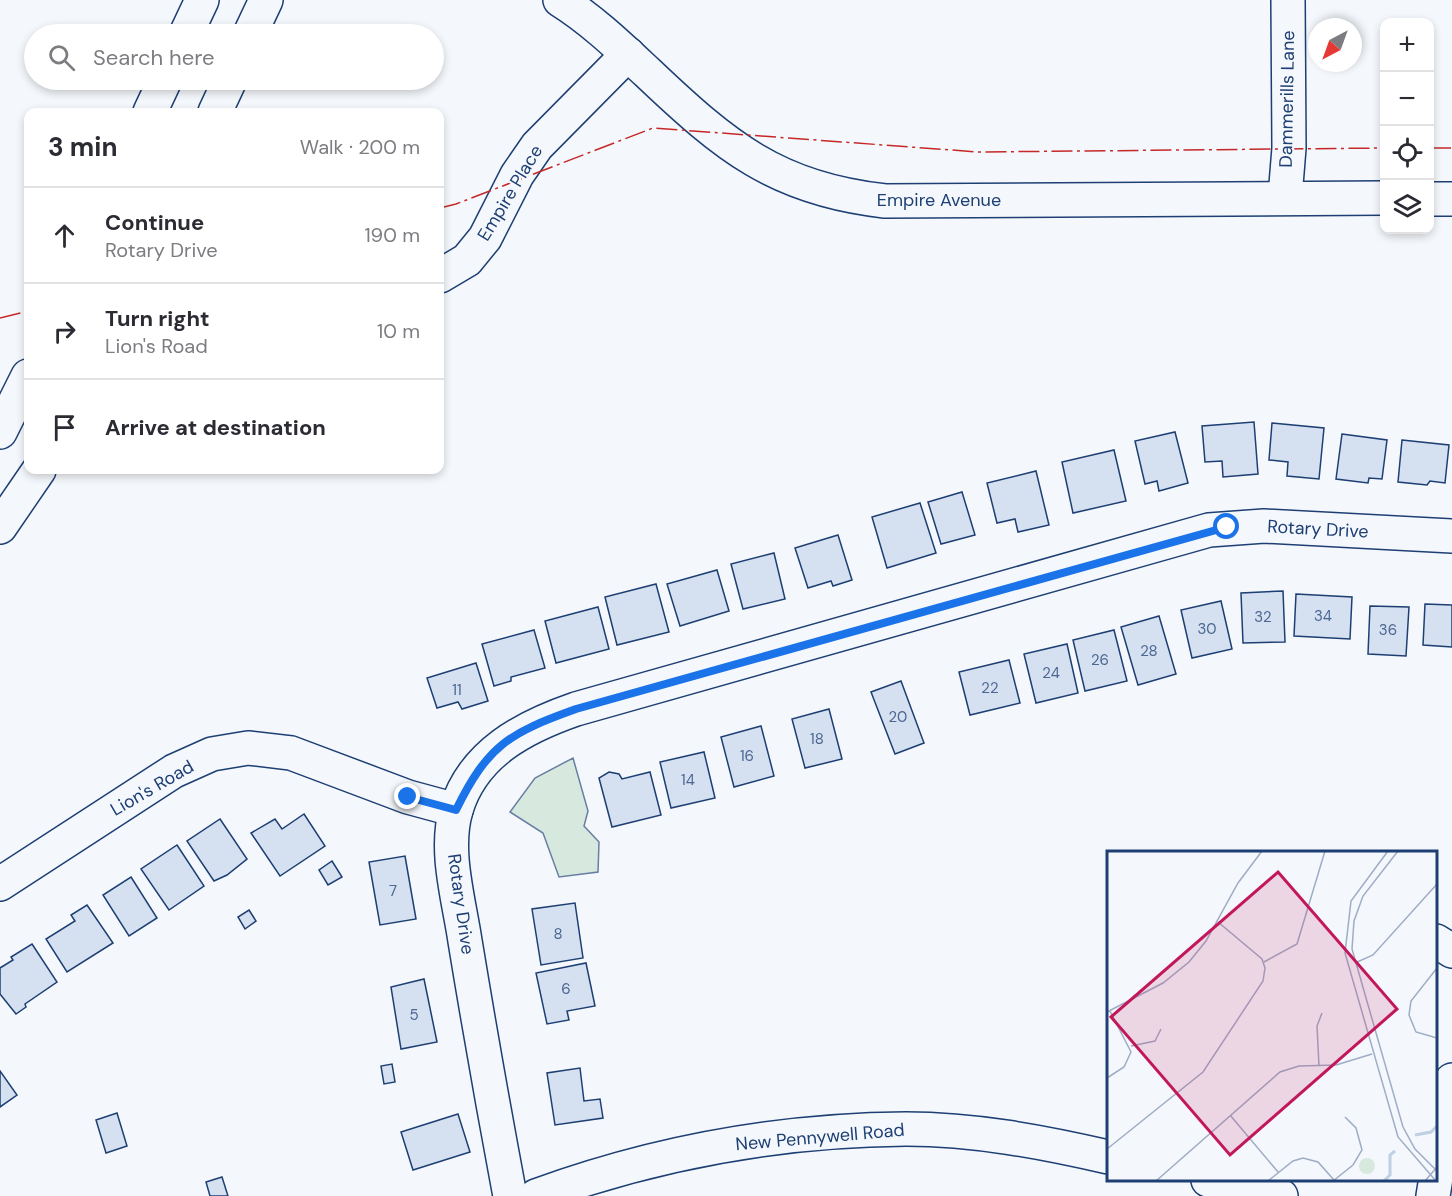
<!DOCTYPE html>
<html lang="en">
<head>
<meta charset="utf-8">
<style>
	:root { --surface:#fff; --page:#f7f7f7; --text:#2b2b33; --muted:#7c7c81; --line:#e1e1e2 }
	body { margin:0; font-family:"DM Sans",sans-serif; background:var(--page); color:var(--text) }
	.controls { position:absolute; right:18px; top:18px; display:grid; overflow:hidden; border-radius:12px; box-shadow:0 3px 9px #0003 }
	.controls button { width:54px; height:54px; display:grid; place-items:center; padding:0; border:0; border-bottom:2px solid var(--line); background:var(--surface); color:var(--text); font:30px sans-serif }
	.compass { position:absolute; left:1308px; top:18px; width:54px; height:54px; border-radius:50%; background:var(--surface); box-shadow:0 3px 9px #0003; rotate:221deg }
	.stop { position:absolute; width:18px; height:18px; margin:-14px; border:4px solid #1a73e8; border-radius:50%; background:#fff }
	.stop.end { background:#1a73e8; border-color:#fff; box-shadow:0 2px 6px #0008 }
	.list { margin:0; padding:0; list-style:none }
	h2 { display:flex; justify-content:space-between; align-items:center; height:78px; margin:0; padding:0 24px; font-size:26px }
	h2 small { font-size:20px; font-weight:400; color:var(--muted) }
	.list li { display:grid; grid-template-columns:39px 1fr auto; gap:18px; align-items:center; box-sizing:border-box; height:96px; padding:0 24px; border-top:2px solid var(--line) }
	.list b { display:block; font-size:22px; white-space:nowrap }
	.list p { margin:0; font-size:20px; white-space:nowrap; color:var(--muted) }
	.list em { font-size:20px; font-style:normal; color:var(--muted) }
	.icon { flex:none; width:33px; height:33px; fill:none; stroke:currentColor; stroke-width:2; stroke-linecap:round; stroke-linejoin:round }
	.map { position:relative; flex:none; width:1452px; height:1196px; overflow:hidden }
	.search { position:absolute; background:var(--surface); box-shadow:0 3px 9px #0003; left:24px; top:24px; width:420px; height:66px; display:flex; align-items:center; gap:15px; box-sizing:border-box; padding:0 21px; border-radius:33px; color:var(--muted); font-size:22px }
	.panel { position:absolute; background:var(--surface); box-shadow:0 3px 9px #0003; left:24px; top:108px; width:420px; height:366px; border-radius:12px }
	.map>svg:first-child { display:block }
</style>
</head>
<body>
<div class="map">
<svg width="1452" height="1196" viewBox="0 0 1452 1196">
	<rect width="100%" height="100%" fill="#f4f7fb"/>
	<path fill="#d7e8df" stroke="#687fa3" stroke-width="1.5" d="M573,758l15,53 -4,15 15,16 -1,30 -39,5 -16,-44 -33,-21 25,-34z"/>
	<g fill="#d5e0f0" stroke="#1d3f73" stroke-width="1.5">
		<path d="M1254,422l4,52 -35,3 -1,-16 -17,1 -3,-36z"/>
		<path d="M1272,423l52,5 -5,51 -32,-3 1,-14 -19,-2z"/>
		<path d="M1175,432l13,51 -29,8 -2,-10 -12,3 -10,-43z"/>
		<path d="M1342,434l45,6 -5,39 -13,-1 -1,5 -32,-4z"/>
		<path d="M1402,440l47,5 -4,38 -15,-2 -3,4 -29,-3z"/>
		<path d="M1114,450l12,51 -53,12 -11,-51z"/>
		<path d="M1036,471l13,54 -31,7 -3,-13 -18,4 -10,-40z"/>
		<path d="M962,492l13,43 -34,9 -13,-42z"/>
		<path d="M920,503l16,50 -49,15 -15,-51z"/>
		<path d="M838,535l14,45 -19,6 -2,-5 -23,7 -13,-40z"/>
		<path d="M774,553l11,46 -42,10 -12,-45z"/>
		<path d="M717,570l12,41 -49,15 -13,-42z"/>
		<path d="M656,584l13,48 -52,13 -12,-48z"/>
		<path d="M1283,591l2,51 -42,1 -2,-50z"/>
		<path d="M1296,594l56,3 -2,42 -56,-3z"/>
		<path d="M1221,601l11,48 -40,9 -11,-48z"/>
		<path d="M1425,604l27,1v42l-29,-2z"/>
		<path d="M1370,606l39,1 -3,49 -38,-2z"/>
		<path d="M598,607l11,42 -53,14 -11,-42z"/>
		<path d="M1159,616l17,58 -38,11 -17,-58z"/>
		<path d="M534,630l11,38 -34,9v4l-17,5 -12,-42z"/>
		<path d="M1114,630l13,51 -42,10 -12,-51z"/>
		<path d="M1067,644l11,49 -42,10 -12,-49z"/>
		<path d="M1009,660l11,43 -50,12 -11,-43z"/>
		<path d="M476,663l12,38 -26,8 -4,-7 -21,6 -10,-30z"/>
		<path d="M901,681l23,62 -29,11 -24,-62z"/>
		<path d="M829,709l13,50 -37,9 -13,-49z"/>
		<path d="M761,726l13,50 -40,11 -13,-50z"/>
		<path d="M704,752l11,46 -44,10 -11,-46z"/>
		<path d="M609,772l10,2 3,5 28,-7 11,43 -49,12 -13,-49z"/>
		<path d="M304,814l21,32 -45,30 -29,-43 24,-14 7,10z"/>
		<path d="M220,819l27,40 -20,16 -13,6 -27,-40z"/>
		<path d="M177,845l27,41 -35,24 -28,-41z"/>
		<path d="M405,856l11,63 -36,6 -11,-63z"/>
		<path d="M332,861l10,16 -14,8 -9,-15z"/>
		<path d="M131,877l26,41 -28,18 -26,-41z"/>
		<path d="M575,903l8,55 -42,7 -9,-56z"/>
		<path d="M87,905l26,38 -46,29 -21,-33 29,-18 -4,-6z"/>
		<path d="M249,910l7,11 -11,8 -7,-12z"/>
		<path d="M32,944l25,38 -32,22 1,3 -10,7 -16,-20v-26l13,-8 -2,-3z"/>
		<path d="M586,963l9,43 -28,5 2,9 -22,4 -11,-51z"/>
		<path d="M424,979l13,63 -36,7 -10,-62z"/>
		<path d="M392,1064l3,18 -11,2 -3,-18z"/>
		<path d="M580,1068l4,33 16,-2 3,19 -48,7 -8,-52z"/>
		<path d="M0,1071l17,24 -17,12z"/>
		<path d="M117,1113l10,33 -21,7 -10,-33z"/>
		<path d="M458,1114l12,38 -57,18 -12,-38z"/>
		<path d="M222,1177l6,19h-18l-4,-14z"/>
	</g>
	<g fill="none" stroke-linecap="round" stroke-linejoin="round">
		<defs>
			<g id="minor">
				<path d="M560,0c32,20 60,47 88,73 77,73 128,116 237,128l499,-3"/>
				<path d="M1285,197l4,-49 -1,-148"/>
				<path d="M1430,199h22"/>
				<path d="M440,276l27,-16 18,-22 32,-63 20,-29 91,-92"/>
				<path d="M0,884l174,-113 38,-17 36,-6 43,5 117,44 48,13"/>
				<path d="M1436,941l16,10"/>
				<path d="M1208,1180l73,16"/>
				<path d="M510,1196c-16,-85 -31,-170 -45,-255 -6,-41 -21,-90 -9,-131 17,-57 68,-83 120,-101l633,-179 55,-4 188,10"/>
				<path d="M536,1196c118,-43 244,-66 370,-67 68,0 137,13 202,28"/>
				<path d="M1433,1196l19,-116"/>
			</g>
			<g id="major">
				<path d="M186,34l16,-34"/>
				<path d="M250,34l16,-34"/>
				<path d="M150,112l15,-32"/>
				<path d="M215,112l15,-32"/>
				<path d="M0,432l28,-56"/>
				<path d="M0,527l39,-57"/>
			</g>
		</defs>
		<use href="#minor" stroke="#1d3f73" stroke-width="36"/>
		<use href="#major" stroke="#1d3f73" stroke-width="36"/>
		<use href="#minor" stroke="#f4f7fb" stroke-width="33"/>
		<use href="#major" stroke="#f4f7fb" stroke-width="33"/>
		<g stroke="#c62828" stroke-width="1.5" stroke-dasharray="21 4.5 3 4.5" stroke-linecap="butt">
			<path d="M1430,148h22"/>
			<path d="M440,208l16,-4 197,-76 325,24 406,-4"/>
			<path d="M0,318l28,-7"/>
		</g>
	</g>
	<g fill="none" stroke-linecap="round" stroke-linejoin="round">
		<path stroke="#1a73e8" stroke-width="8" d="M408,797l48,13c32,-65 53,-77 120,-101l651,-182"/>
	</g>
	<g text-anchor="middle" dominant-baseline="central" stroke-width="4.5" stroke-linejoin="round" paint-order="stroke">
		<g font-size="15" fill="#4b6792">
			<text x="1323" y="616">34</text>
			<text x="1263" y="617">32</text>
			<text x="1207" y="629">30</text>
			<text x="1388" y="630">36</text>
			<text x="1149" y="651">28</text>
			<text x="1100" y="660">26</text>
			<text x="1051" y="673">24</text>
			<text x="990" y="688">22</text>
			<text x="457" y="690">11</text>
			<text x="898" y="717">20</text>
			<text x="817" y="739">18</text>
			<text x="747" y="756">16</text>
			<text x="688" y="780">14</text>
			<text x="393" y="891">7</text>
			<text x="558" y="934">8</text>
			<text x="566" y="989">6</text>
			<text x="414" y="1015">5</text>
		</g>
		<g font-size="18" fill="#1d3f73" stroke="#f4f7fb">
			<text transform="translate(1287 99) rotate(-89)">Dammerills Lane</text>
			<text transform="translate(510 193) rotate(-59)">Empire Place</text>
			<text x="939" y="200">Empire Avenue</text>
			<text transform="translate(1318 529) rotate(3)">Rotary Drive</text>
			<text transform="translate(152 788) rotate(-30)">Lion's Road</text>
			<text transform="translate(461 904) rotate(82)">Rotary Drive</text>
			<text transform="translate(820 1137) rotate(-5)">New Pennywell Road</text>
		</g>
	</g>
	<g transform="translate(1107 851)">
		<rect width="330" height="330" fill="#f4f7fb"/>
		<path d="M252 315a8 8 0 1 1 16 0a8 8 0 1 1-16 0Z" fill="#d7e8df"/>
		<path fill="none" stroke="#bed0e5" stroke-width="3" d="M308,284l16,-3 6,-6M277,330l6,-6v-20l5,-4"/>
		<path fill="none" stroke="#9eadc5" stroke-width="1.5" d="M281,0l-37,50 -6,52 53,184 38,44M291,0l-35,45 -9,25 -2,28 51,178 12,22 22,22M157,111l33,-18 28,-93M248,112l18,-8 64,-71M330,117l-26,33 -2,14 7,17 21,6M0,161l56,-29 26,-21 17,-21 32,-58 24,-32M24,195l24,-5 6,-12M212,215l-2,-40 5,-13M0,227l17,-11 7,-15 -21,-41M123,264l48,57M0,298l96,-77 60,-91 2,-13 -3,-9 -44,-37M49,330l124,-109 19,-6 37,-1 36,-11M161,330l25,-20 10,-3 15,4 16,18M226,330l20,-16 9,-15 -6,-22 -11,-11M318,330l12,-14"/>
		<path fill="#c2185b" fill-opacity="0.15" stroke="#c2185b" stroke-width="3" d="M171,21l119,137 -167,146 -119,-138z"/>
		<rect width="330" height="330" fill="none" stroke="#1d3f73" stroke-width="3"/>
	</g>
</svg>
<div class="controls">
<button>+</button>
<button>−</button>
<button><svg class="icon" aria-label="locate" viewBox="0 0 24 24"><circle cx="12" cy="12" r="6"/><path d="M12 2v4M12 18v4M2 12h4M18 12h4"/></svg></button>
<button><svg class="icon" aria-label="layers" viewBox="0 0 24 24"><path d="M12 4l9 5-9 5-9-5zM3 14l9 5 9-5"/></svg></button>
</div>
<svg class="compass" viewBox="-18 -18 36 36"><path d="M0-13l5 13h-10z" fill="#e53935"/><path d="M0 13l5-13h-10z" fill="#7c7c81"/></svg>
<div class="stop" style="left:1227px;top:527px"></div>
<div class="stop end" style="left:408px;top:797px"></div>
<div class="search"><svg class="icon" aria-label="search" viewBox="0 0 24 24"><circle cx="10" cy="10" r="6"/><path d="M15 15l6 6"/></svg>Search here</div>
<section class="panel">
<h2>3 min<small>Walk · 200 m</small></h2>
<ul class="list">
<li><svg class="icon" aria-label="ahead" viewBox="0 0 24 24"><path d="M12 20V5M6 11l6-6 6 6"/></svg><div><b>Continue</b><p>Rotary Drive</p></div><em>190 m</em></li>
<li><svg class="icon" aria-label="right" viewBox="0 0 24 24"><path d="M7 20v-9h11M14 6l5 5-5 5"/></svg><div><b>Turn right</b><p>Lion's Road</p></div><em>10 m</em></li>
<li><svg class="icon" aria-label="arrive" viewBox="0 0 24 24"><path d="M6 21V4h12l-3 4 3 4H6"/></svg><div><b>Arrive at destination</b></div></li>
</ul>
</section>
</div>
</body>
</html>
